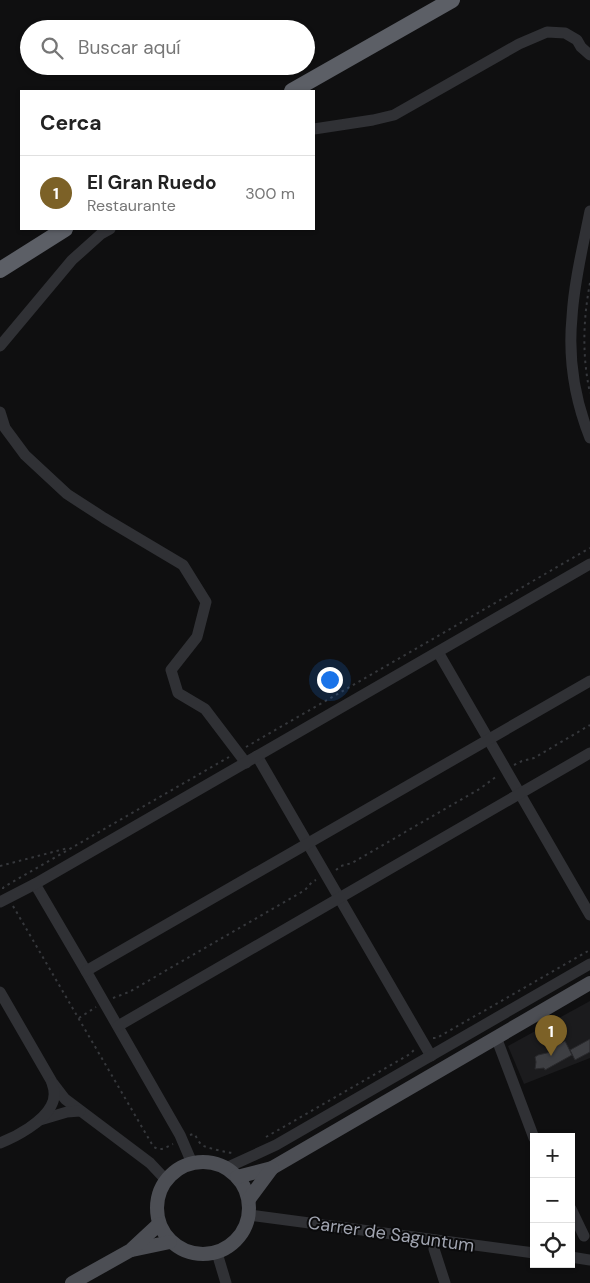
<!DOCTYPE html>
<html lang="es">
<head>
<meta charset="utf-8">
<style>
	:root { --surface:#fff; --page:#f2f2f2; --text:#222; --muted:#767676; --line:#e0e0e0; --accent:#7c6127 }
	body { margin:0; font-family:"DM Sans",sans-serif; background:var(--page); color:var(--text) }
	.controls { position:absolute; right:15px; bottom:15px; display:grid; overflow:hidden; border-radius:0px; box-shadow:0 1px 4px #0004 }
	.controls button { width:45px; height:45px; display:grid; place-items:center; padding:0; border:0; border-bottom:1px solid var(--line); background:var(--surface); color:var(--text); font:25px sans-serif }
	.you { position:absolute; left:329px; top:679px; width:18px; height:18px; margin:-12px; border:4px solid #fff; border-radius:50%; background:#1a73e8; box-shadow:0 0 0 8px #1a73e833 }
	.badge { display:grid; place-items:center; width:32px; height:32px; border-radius:50%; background:var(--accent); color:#fff; font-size:16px; font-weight:700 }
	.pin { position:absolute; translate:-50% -41px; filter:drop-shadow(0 1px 2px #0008) }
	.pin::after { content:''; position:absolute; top:26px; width:18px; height:15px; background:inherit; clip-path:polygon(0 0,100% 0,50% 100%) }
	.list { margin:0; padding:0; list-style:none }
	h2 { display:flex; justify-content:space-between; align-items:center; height:65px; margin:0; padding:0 20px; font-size:21px }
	h2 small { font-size:16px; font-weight:400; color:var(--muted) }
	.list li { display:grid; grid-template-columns:32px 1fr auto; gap:15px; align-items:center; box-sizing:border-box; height:75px; padding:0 20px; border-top:1px solid var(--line) }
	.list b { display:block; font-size:19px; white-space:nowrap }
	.list p { margin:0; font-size:16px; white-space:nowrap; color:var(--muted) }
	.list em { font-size:16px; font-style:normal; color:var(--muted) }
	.icon { flex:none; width:28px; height:28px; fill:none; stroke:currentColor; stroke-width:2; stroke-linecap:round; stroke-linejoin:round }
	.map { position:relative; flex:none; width:590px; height:1283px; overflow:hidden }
	.search { position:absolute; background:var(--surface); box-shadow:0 1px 4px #0004; left:20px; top:20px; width:295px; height:55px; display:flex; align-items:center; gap:12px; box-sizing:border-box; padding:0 18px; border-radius:28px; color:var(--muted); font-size:19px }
	.panel { position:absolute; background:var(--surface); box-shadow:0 1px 4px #0004; left:20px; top:90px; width:295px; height:140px; border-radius:0px }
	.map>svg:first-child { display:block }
</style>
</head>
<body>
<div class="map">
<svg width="590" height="1283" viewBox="0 0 590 1283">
	<rect width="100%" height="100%" fill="#0f0f10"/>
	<path fill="#1b1b1d" d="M590,1001v57l-66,26 -16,-38z"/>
	<g fill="#3e3f43" stroke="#29292c">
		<path d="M590,1039v13l-15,8 -5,-10z"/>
		<path d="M565,1041l7,14 -27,15 -1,-2 -9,1 1,-7 -1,-5 3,-2 13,-3 -1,-3z"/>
	</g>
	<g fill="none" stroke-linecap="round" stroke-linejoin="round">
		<g stroke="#36383c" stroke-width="2" stroke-dasharray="2.5 4" stroke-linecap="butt">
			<path d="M590,283c-7,37 -8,73 0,110"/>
			<path d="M246,747l344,-199"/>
			<path d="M514,765l8,-4 12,-3 56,-33"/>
			<path d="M0,866l68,-18"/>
			<path d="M336,870l5,-4 11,-3 129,-75 16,-12"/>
			<path d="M3,889v-1l1,-1 225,-130"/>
			<path d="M13,906l140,240c7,6 12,2 20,-2"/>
			<path d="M113,998l16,-6 176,-102 7,-8 4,-2"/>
			<path d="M79,1018l17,-11"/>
			<path d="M433,1038h4l5,-3 148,-85"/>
			<path d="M190,1135l3,-1 2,1c2,3 4,8 7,10 1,2 27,8 31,8"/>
			<path d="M266,1137l144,-83 4,-4"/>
		</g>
		<g stroke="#303135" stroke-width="11">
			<path d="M314,129l59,-9 21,-5 125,-71 28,-12 18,1 12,7 4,7 9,8"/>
			<path d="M590,211c-7,35 -16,71 -18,106 -4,41 3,83 18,121"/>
			<path d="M0,346l72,-86 29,-26 9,-5"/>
			<path d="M0,412l5,16 20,27 42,39 37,24 79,47 23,37 -9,35 -26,33 7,23 27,16 41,54"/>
			<path d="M438,652l152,263"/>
			<path d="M257,756l174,300"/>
			<path d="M35,884l51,87 94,164 12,28"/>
			<path d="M0,902l35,-18 555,-320"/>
			<path d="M86,971l504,-290"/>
			<path d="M0,992l52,90 13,17 85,64 16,17"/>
			<path d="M118,1026l472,-273"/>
			<path d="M496,1037l38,101"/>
			<path d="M40,1120l27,-8 13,-1"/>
			<path d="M0,1143c16,-6 43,-21 51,-37 4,-7 4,-15 1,-23"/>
			<path d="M226,1168l50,-23 314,-181"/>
			<path d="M571,1209l13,27"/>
			<path d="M249,1215l285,38"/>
			<path d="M434,1249l11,34"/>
			<path d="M217,1253l9,30"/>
			<path d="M571,1257l19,3"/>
		</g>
		<g stroke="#4c4e54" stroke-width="14">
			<circle cx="203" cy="1208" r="46"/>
			<path d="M237,1177l35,-9 318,-185"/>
			<path d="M249,1199l23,-31"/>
			<path d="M132,1250l38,-8"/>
			<path d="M72,1283l59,-33 28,-26"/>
		</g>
		<g stroke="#5c5f66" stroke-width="16">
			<path d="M292,91l160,-91"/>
			<path d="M0,270l65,-41"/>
		</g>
	</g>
	<g text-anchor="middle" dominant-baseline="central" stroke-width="4" stroke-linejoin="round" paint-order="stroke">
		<g font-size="18" fill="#a1a5b1" stroke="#0a0a0b">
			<text transform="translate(391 1234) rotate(8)">Carrer de Saguntum</text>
		</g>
	</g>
</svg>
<div class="controls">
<button>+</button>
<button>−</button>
<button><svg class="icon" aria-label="locate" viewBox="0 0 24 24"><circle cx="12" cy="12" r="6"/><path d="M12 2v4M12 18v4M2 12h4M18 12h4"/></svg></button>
</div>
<div class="you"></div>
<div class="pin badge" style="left:551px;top:1056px">1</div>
<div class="search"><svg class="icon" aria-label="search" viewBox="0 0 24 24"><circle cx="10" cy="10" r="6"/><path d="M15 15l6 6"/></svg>Buscar aquí</div>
<section class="panel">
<h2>Cerca<small></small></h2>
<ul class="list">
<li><span class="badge">1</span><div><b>El Gran Ruedo</b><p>Restaurante</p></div><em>300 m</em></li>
</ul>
</section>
</div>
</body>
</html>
